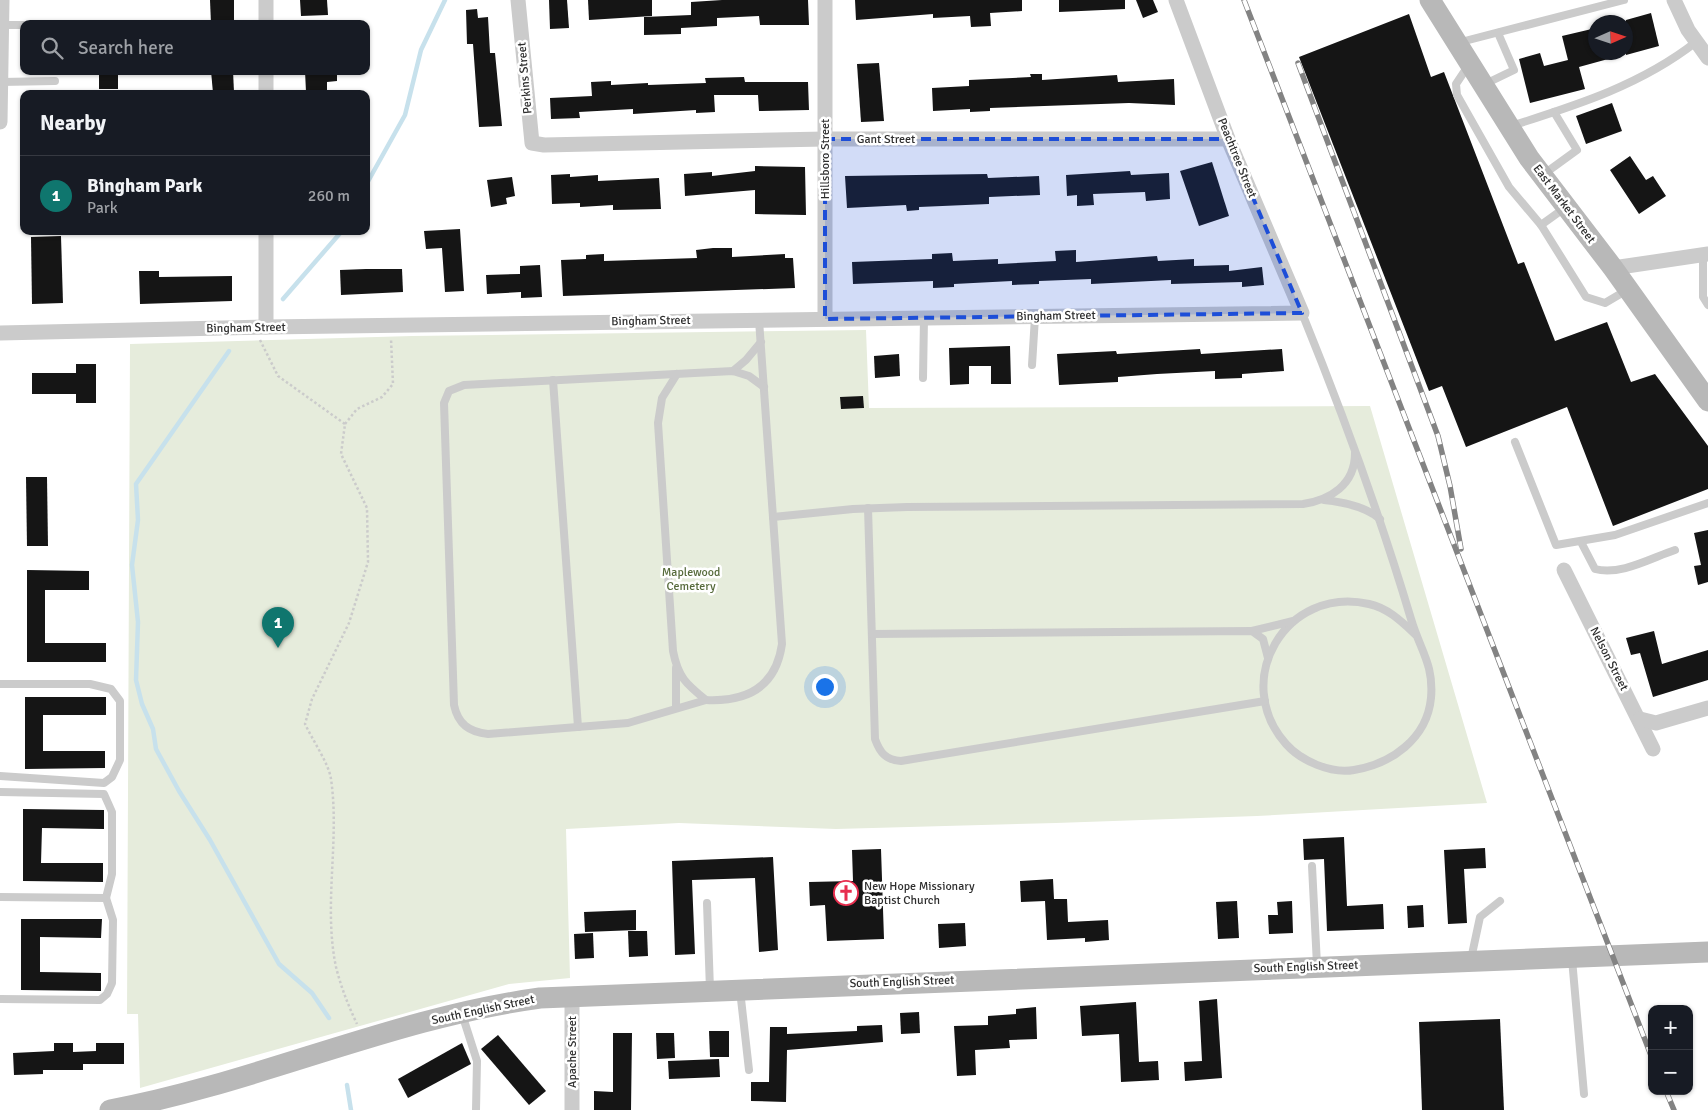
<!DOCTYPE html>
<html lang="en">
<head>
<meta charset="utf-8">
<style>
	:root { --surface:#171b24; --page:#20242c; --text:#f1f3f6; --muted:#9ea1a6; --line:#363941; --accent:#0f766e }
	body { margin:0; font-family:Signika,sans-serif; background:var(--page); color:var(--text) }
	.controls { position:absolute; right:15px; bottom:15px; display:grid; overflow:hidden; border-radius:10px; box-shadow:0 1px 4px #0004 }
	.controls button { width:45px; height:45px; display:grid; place-items:center; padding:0; border:0; border-bottom:1px solid var(--line); background:var(--surface); color:var(--text); font:25px sans-serif }
	.compass { position:absolute; left:1588px; top:15px; width:45px; height:45px; border-radius:50%; background:var(--surface); box-shadow:0 1px 4px #0004; rotate:87deg }
	.you { position:absolute; left:824px; top:686px; width:18px; height:18px; margin:-12px; border:4px solid #fff; border-radius:50%; background:#1a73e8; box-shadow:0 0 0 8px #1a73e833 }
	.badge { display:grid; place-items:center; width:32px; height:32px; border-radius:50%; background:var(--accent); color:#fff; font-size:16px; font-weight:700 }
	.pin { position:absolute; translate:-50% -41px; filter:drop-shadow(0 1px 2px #0008) }
	.pin::after { content:''; position:absolute; top:26px; width:18px; height:15px; background:inherit; clip-path:polygon(0 0,100% 0,50% 100%) }
	.list { margin:0; padding:0; list-style:none }
	h2 { display:flex; justify-content:space-between; align-items:center; height:65px; margin:0; padding:0 20px; font-size:21px }
	h2 small { font-size:16px; font-weight:400; color:var(--muted) }
	.list li { display:grid; grid-template-columns:32px 1fr auto; gap:15px; align-items:center; box-sizing:border-box; height:80px; padding:0 20px; border-top:1px solid var(--line) }
	.list b { display:block; font-size:19px; white-space:nowrap }
	.list p { margin:0; font-size:16px; white-space:nowrap; color:var(--muted) }
	.list em { font-size:16px; font-style:normal; color:var(--muted) }
	.icon { flex:none; width:28px; height:28px; fill:none; stroke:currentColor; stroke-width:2; stroke-linecap:round; stroke-linejoin:round }
	.map { position:relative; flex:none; width:1708px; height:1110px; overflow:hidden }
	.search { position:absolute; background:var(--surface); box-shadow:0 1px 4px #0004; left:20px; top:20px; width:350px; height:55px; display:flex; align-items:center; gap:12px; box-sizing:border-box; padding:0 18px; border-radius:10px; color:var(--muted); font-size:19px }
	.panel { position:absolute; background:var(--surface); box-shadow:0 1px 4px #0004; left:20px; top:90px; width:350px; height:145px; border-radius:10px }
	.map>svg:first-child { display:block }
</style>
</head>
<body>
<div class="map">
<svg width="1708" height="1110" viewBox="0 0 1708 1110">
	<rect width="100%" height="100%" fill="#fff"/>
	<path fill="#e6ecdc" d="M866,330l3,78 501,-2 117,397 -230,13 -201,7 -220,6 -157,-6 -113,6 4,149 -61,6 -369,104 -2,-74h-11l3,-670 282,-8z"/>
	<g fill="none" stroke-linecap="round" stroke-linejoin="round">
		<g stroke="#c7e1ec" stroke-width="4.5">
			<path d="M366,185l39,-70 16,-65 24,-50"/>
			<path d="M283,299l59,-68"/>
			<path d="M229,351l-93,133 2,36 -6,45 6,57 -2,58 6,24 11,25 3,20 23,42 31,49 69,124 33,29 17,25"/>
			<path d="M347,1085l4,25"/>
		</g>
	</g>
	<g fill="#151515">
		<path d="M210,0h24v24h-23z"/>
		<path d="M300,0h27l1,15 -27,1z"/>
		<path d="M549,0h18l2,28 -19,1z"/>
		<path d="M588,0h64v16l-63,4z"/>
		<path d="M722,0h86l1,25h-49l-1,-9 -42,2v8l-36,2v6l-37,1v-18l47,-2v-13z"/>
		<path d="M855,0h167v11l-32,2 1,13 -20,1 -1,-11 -37,2v-4l-77,6z"/>
		<path d="M1059,0h66v9l-66,3z"/>
		<path d="M1136,0h17l5,12 -15,6z"/>
		<path d="M477,9l1,9 10,-1 2,36h5l7,73 -23,1 -6,-83h-6l-1,-34z"/>
		<path d="M1651,13l8,33 -33,9v-35z"/>
		<path d="M1409,14l22,63 13,-5 74,192 6,-2 31,79 52,-19 24,60 24,-8 53,72v43l-95,37 -46,-119 -101,40 -24,-61 -13,5 -130,-334z"/>
		<path d="M1596,28v24h22l1,4 -40,11 6,22 -55,14 -11,-44 21,-6 4,13 24,-6 -6,-24z"/>
		<path d="M879,63l5,58 -23,1 -4,-58z"/>
		<rect x="99" y="71" width="19" height="18"/>
		<path d="M211,71h22l1,21 -21,1z"/>
		<path d="M305,71h32v10l-10,1v9l-21,1z"/>
		<path d="M1030,74h12v6l75,-5 1,7 56,-3 1,26 -46,-2 -139,5v3l-20,1v-3l-37,2 -1,-23 37,-2v-6l62,-3z"/>
		<path d="M744,77l1,5h63l1,28 -50,1 -1,-16h-44l1,17 -19,1v-3l-63,4v-5l-54,3 1,6 -29,1 -1,-21 42,-2 -1,-14 20,-1v4l37,-2v2l58,-2 -1,-5z"/>
		<path d="M1612,103l10,28 -36,13 -10,-28z"/>
		<path d="M1630,156l16,24 7,-4 13,20 -27,18 -29,-44z"/>
		<path d="M1212,162l17,54 -30,10 -19,-55z"/>
		<path d="M755,166l50,1 1,48 -51,-1v-24l-70,6 -1,-22 28,-2v4l43,-5z"/>
		<path d="M1130,171l1,4 38,-2 1,26 -24,2 -1,-9 -52,2 1,11 -17,1v-11l-10,1 -1,-21z"/>
		<path d="M570,174v3l28,-2v6l61,-3 2,31 -48,1v-5l-33,2v-4l-28,1 -1,-29z"/>
		<path d="M987,174l1,4 51,-2 1,19 -51,2v7l-70,3v3l-12,1 -1,-6 -59,3 -2,-32z"/>
		<path d="M512,177l3,19 -9,2 1,6 -16,3 -4,-27z"/>
		<path d="M460,229l4,62 -19,1 -3,-44 -16,1 -2,-18z"/>
		<path d="M61,236l2,67 -31,1 -1,-67z"/>
		<path d="M713,248h19v9l53,-3v4h8l2,30 -232,8 -2,-36 25,-1v-4l18,-1v7l93,-3 -1,-8z"/>
		<path d="M1076,250v12l81,-6 1,5 36,-2v7l35,-1v6l33,-4 2,18 -22,2v-5l-71,2v-4l-80,4v-5l-52,2v3l-27,1v-4l-58,3v3l-21,1v-7l-80,3 -1,-22 80,-3v-5l20,-1 1,8 45,-2v5l58,-3 -1,-10z"/>
		<path d="M540,265l2,32 -21,1v-6l-34,2 -1,-19 34,-1v-8z"/>
		<path d="M366,269h36l1,23 -62,3 -1,-25z"/>
		<path d="M139,271h20v6l73,-1v25l-92,3z"/>
		<path d="M1010,346l1,38h-20v-18h-22v18l-19,1 -1,-37z"/>
		<path d="M1200,349l1,5 81,-5 2,22 -42,3v4l-27,1v-8l-58,3 -39,3v5l-59,3 -2,-31 59,-3 1,3z"/>
		<path d="M899,354l1,22 -25,2 -1,-22z"/>
		<path d="M76,364h20v39h-20v-9h-44v-21h44z"/>
		<path d="M863,396l1,12 -23,1 -1,-12z"/>
		<path d="M26,477h21l1,69h-21z"/>
		<path d="M1708,530v52l-10,3 -4,-19 7,-1 -7,-32z"/>
		<path d="M27,570l62,1v19h-44v53h61v19h-79z"/>
		<path d="M1654,631l8,33 46,-14v30l-55,17 -13,-44 -9,2 -5,-17z"/>
		<path d="M25,697h81v18h-63v36h62v17l-80,1z"/>
		<path d="M23,809l81,1v19l-62,-1 -1,35h62v19l-80,-1z"/>
		<path d="M1344,837l3,69 36,-2 1,25 -57,2 -3,-72 -20,1 -1,-21z"/>
		<path d="M1485,848l1,20 -22,1 3,54 -19,1 -4,-74z"/>
		<path d="M881,849l3,90 -57,2 -2,-36 -15,1 -1,-24 44,-1 -1,-31z"/>
		<path d="M773,857l5,93 -19,2 -4,-74 -63,2 3,74 -20,1 -3,-94z"/>
		<path d="M1053,879l1,20h13l1,23 40,-2 1,20 -24,2v-4l-38,2 -2,-39 -24,1 -1,-21z"/>
		<path d="M1237,901l2,37 -21,1 -2,-37z"/>
		<path d="M1292,901l1,32 -24,1 -1,-19h10l-1,-13z"/>
		<path d="M1423,905l1,22 -16,1 -1,-22z"/>
		<path d="M636,910v20l-51,2 -1,-20z"/>
		<path d="M21,919h81l-1,19 -61,-1v35l61,1v18l-80,-1z"/>
		<path d="M965,923l1,23 -27,2 -1,-24z"/>
		<path d="M628,931h19l1,25 -19,1z"/>
		<path d="M593,933l1,25 -19,1 -1,-25z"/>
		<path d="M1217,999l5,79 -37,3 -1,-19 18,-1 -3,-60z"/>
		<path d="M1136,1002l3,60 19,-1 1,19 -38,2 -2,-48 -37,2 -2,-30z"/>
		<path d="M1036,1007l1,32 -28,1 1,8 -35,2 1,25 -19,1 -3,-50 34,-1v-9l28,-2v-5z"/>
		<path d="M919,1012l1,21 -19,1 -1,-21z"/>
		<path d="M1500,1019l4,91h-82l-3,-88z"/>
		<path d="M882,1025l1,17 -96,8 -1,52 -35,-1v-19h18l1,-55h17v7l70,-3v-5z"/>
		<path d="M709,1031h20v26h-19z"/>
		<path d="M613,1033h19l-1,77h-37v-19l19,1z"/>
		<path d="M656,1033h18l1,25 -18,1z"/>
		<path d="M498,1035l48,56 -17,14 -48,-56z"/>
		<path d="M54,1043h19v9l23,-1v-8h28v21h-41v6h-40v4l-29,1 -1,-22 41,-2z"/>
		<path d="M462,1043l9,21 -63,34 -10,-19z"/>
		<path d="M719,1059l1,18 -51,2 -1,-18z"/>
	</g>
	<g fill="none" stroke-linecap="round" stroke-linejoin="round">
		<g stroke="#cbcbcb" stroke-width="2.5" stroke-dasharray="2.5 2.5" stroke-linecap="butt">
			<path d="M260,340l18,36 67,48 -4,30 26,54 1,54 -19,61 -37,76 -7,25c7,15 24,40 26,55 9,62 -8,126 5,188 5,20 12,38 21,57"/>
			<path d="M345,424l12,-15 25,-12 11,-13 -2,-45"/>
		</g>
		<g stroke="#cbcbcb" stroke-width="8">
			<path d="M1,25h23"/>
			<path d="M1457,43l167,-43"/>
			<path d="M1468,66l-12,18 1,11 52,92 32,38 45,72 19,6 22,-13"/>
			<path d="M1,82l54,-1"/>
			<path d="M1485,84l29,-14 -16,-37"/>
			<path d="M1511,126c66,-21 130,-41 185,-84"/>
			<path d="M1544,174l33,-24 -23,-38"/>
			<path d="M1541,225l25,-18"/>
			<path d="M1703,255v42l5,8"/>
			<path d="M1302,313c41,101 78,202 109,306 9,31 23,45 20,79 -4,41 -40,66 -77,72 -23,4 -53,-9 -68,-26 -56,-63 0,-159 83,-140 19,4 33,18 47,31"/>
			<path d="M1032,365l3,-48"/>
			<path d="M733,371l13,-11 15,-18"/>
			<path d="M677,374l-15,24 -4,25 15,228c5,26 13,33 33,49 41,2 70,-13 76,-56l-23,-324"/>
			<path d="M923,378l1,-60"/>
			<path d="M553,380l25,347"/>
			<path d="M1515,442l41,103 59,-10 93,-32"/>
			<path d="M1324,500c19,2 41,6 56,19"/>
			<path d="M868,508l7,231c5,14 11,21 26,22l364,-60"/>
			<path d="M773,517l80,-8 54,-2 396,-3c27,-4 52,-19 52,-51"/>
			<path d="M1581,542l14,27c25,7 56,-11 80,-19"/>
			<path d="M1252,631l41,-10"/>
			<path d="M872,634l380,-3 11,8 5,19"/>
			<path d="M676,668v40"/>
			<path d="M0,684h90l21,5 9,12v59l-8,17 -8,6 -104,-7"/>
			<path d="M706,700l-78,23 -140,11c-19,-2 -30,-10 -34,-29l-10,-302 5,-12 15,-6 269,-14 16,5 15,11"/>
			<path d="M0,792l104,2 8,18v62l-6,24"/>
			<path d="M1312,866l5,99"/>
			<path d="M0,897l106,1 7,22 -1,63 -5,11 -7,6 -100,-1"/>
			<path d="M707,903l3,87"/>
			<path d="M1471,959l9,-42 20,-16"/>
			<path d="M1572,959l12,135"/>
			<path d="M740,990l9,80"/>
			<path d="M462,1014l15,47 -1,49"/>
		</g>
		<g stroke="#cbcbcb" stroke-width="15">
			<path d="M266,0v24"/>
			<path d="M518,0l14,143 12,2 281,-6h403"/>
			<path d="M825,0v319"/>
			<path d="M1674,0l14,30 20,28"/>
			<path d="M266,71v23"/>
			<path d="M0,122l2,-122"/>
			<path d="M266,231v96"/>
			<path d="M1613,268l95,-14"/>
			<path d="M0,333l266,-6 1036,-14 -74,-174 -52,-139"/>
			<path d="M1564,570l89,179"/>
			<path d="M1640,719l16,4 52,-15"/>
			<path d="M572,995v115"/>
		</g>
		<g stroke="#b8b8b8" stroke-width="21">
			<path d="M1430,0l99,158 84,110 95,133"/>
			<path d="M110,1110c146,-27 283,-92 430,-112l1168,-46"/>
		</g>
		<defs>
			<g id="rail">
				<path d="M1244,0l408,1058"/>
				<path d="M1298,63l140,373 12,50 11,63"/>
				<path d="M1666,1091l8,19"/>
			</g>
		</defs>
		<use href="#rail" stroke="#838383" stroke-width="5.5"/>
		<use href="#rail" stroke="#fff" stroke-width="4" stroke-dasharray="11" stroke-linecap="butt"/>
	</g>
	<path fill="#1d4ed8" fill-opacity="0.2" stroke="#1d4ed8" stroke-width="4" stroke-dasharray="10 6" stroke-linejoin="round" d="M825,139h403l74,174 -477,6z"/>
	<defs>
		<symbol id="church-ring" viewBox="-11 -11 22 22"><circle r="9.5" fill="#fff" stroke="#e72e4e" stroke-width="1.5"/><path d="M-1.2-6h2.4v3.5h3.3v2.4h-3.3V6h-2.4V-.1h-3.3v-2.4h3.3Z" fill="#e72e4e"/></symbol>
	</defs>
	<g fill-rule="evenodd">
		<use href="#church-ring" x="832" y="879" width="28" height="28"/>
	</g>
	<g text-anchor="middle" dominant-baseline="central" stroke-width="5" stroke-linejoin="round" paint-order="stroke">
		<g font-size="12" fill="#2e2e2e" stroke="#fff">
			<text transform="translate(525 78) rotate(-95)">Perkins Street</text>
			<text x="886" y="139">Gant Street</text>
			<text transform="translate(1237 158) rotate(68)">Peachtree Street</text>
			<text transform="translate(825 159) rotate(-90)">Hillsboro Street</text>
			<text transform="translate(1564 204) rotate(53)">East Market Street</text>
			<text transform="translate(1056 316) rotate(-1)">Bingham Street</text>
			<text transform="translate(651 321) rotate(-1)">Bingham Street</text>
			<text transform="translate(246 328) rotate(-1)">Bingham Street</text>
			<text transform="translate(1609 659) rotate(63)">Nelson Street</text>
			<text transform="translate(1306 967) rotate(-2)">South English Street</text>
			<text transform="translate(902 982) rotate(-2)">South English Street</text>
			<text transform="translate(483 1010) rotate(-12)">South English Street</text>
			<text transform="translate(572 1052) rotate(-90)">Apache Street</text>
		</g>
		<g font-size="12" fill="#566a3b" stroke="#fff">
			<text x="691" y="572">Maplewood<tspan x="691" dy="14">Cemetery</tspan></text>
		</g>
		<g font-size="12" fill="#2e2e2e" stroke="#fff" text-anchor="start">
			<text x="864" y="886">New Hope Missionary<tspan x="864" dy="14">Baptist Church</tspan></text>
		</g>
	</g>
</svg>
<div class="controls">
<button>+</button>
<button>−</button>
</div>
<svg class="compass" viewBox="-18 -18 36 36"><path d="M0-13l5 13h-10z" fill="#e53935"/><path d="M0 13l5-13h-10z" fill="#9ea1a6"/></svg>
<div class="you"></div>
<div class="pin badge" style="left:278px;top:648px">1</div>
<div class="search"><svg class="icon" aria-label="search" viewBox="0 0 24 24"><circle cx="10" cy="10" r="6"/><path d="M15 15l6 6"/></svg>Search here</div>
<section class="panel">
<h2>Nearby<small></small></h2>
<ul class="list">
<li><span class="badge">1</span><div><b>Bingham Park</b><p>Park</p></div><em>260 m</em></li>
</ul>
</section>
</div>
</body>
</html>
